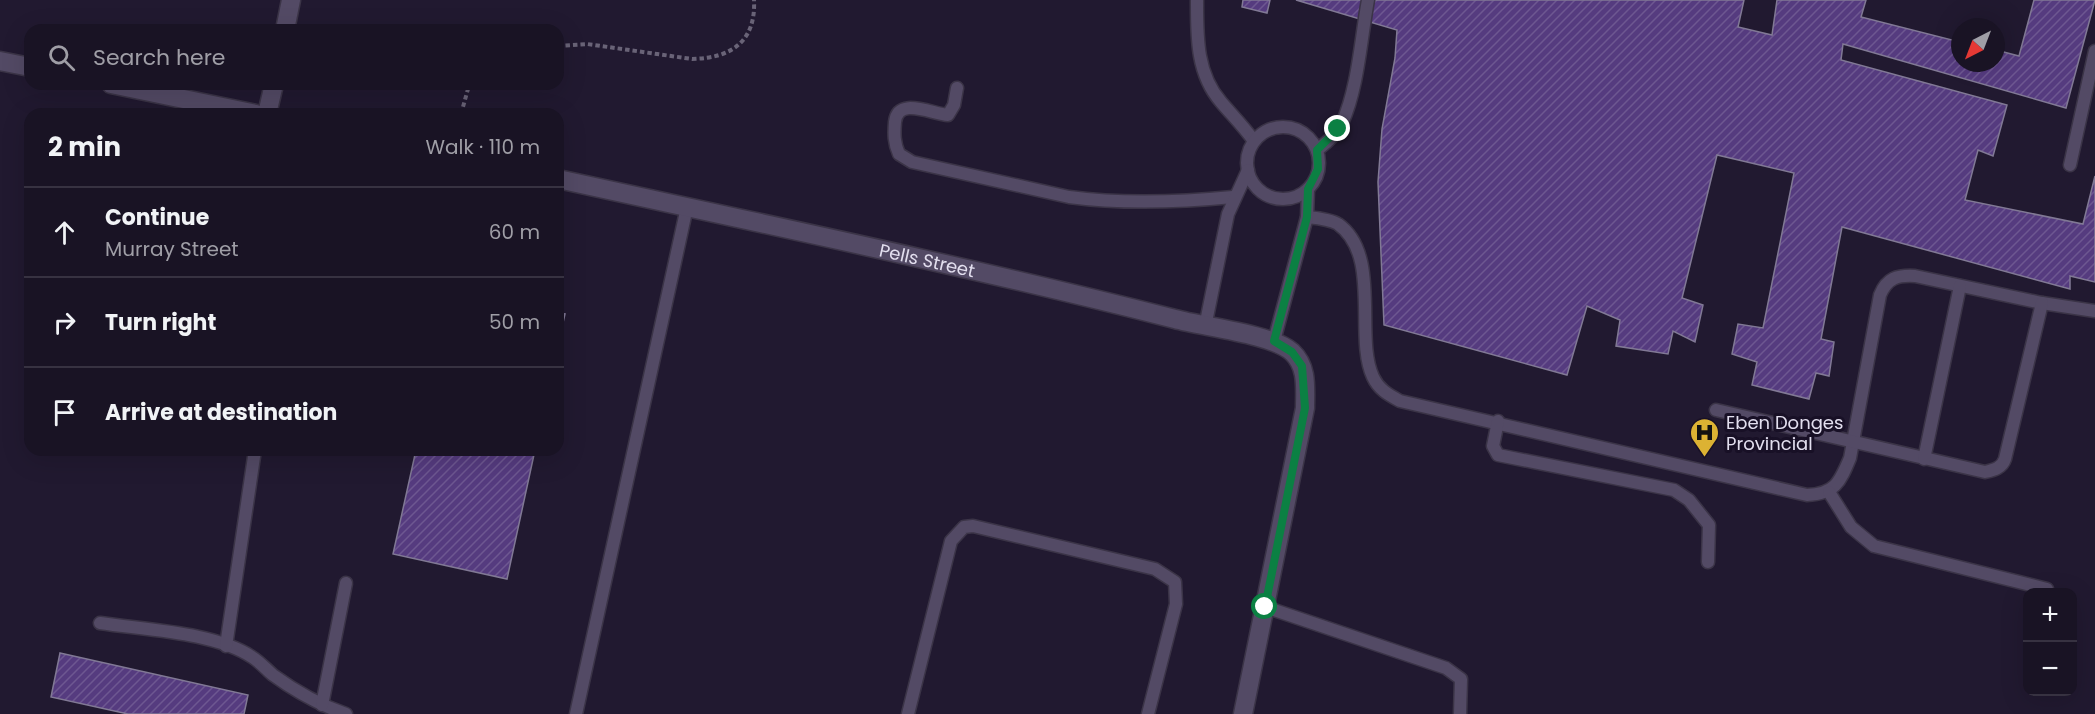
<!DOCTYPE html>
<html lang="en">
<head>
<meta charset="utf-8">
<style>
	:root { --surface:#191324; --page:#262031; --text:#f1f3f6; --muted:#9f9ea6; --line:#373241 }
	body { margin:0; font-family:Poppins,sans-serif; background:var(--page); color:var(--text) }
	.controls { position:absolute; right:18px; bottom:18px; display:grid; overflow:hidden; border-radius:12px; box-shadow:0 6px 24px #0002 }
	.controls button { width:54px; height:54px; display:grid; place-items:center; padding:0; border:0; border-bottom:2px solid var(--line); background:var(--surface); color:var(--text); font:30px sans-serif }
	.compass { position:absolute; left:1951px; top:18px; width:54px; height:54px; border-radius:50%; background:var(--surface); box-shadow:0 6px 24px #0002; rotate:222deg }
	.stop { position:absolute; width:18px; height:18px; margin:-14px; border:4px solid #0b8043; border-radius:50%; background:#fff }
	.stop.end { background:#0b8043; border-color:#fff; box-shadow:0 2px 6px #0008 }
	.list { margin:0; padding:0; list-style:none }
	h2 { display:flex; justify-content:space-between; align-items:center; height:78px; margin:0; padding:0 24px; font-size:26px }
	h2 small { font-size:20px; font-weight:400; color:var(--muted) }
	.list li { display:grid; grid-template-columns:39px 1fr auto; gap:18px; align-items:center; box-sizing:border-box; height:90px; padding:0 24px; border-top:2px solid var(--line) }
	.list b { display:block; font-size:22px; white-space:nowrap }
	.list p { margin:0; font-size:20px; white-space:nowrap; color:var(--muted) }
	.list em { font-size:20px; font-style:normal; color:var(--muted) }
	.icon { flex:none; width:33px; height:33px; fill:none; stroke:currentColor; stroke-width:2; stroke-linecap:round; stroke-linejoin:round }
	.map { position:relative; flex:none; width:2095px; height:714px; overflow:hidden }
	.search { position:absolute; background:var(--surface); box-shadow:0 6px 24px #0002; left:24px; top:24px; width:540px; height:66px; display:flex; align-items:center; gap:15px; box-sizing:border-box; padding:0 21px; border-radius:18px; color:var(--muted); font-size:22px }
	.panel { position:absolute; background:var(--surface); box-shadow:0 6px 24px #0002; left:24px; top:108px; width:540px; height:348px; border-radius:18px }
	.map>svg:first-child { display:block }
</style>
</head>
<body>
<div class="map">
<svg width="2095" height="714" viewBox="0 0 2095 714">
	<defs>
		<pattern id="building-hatch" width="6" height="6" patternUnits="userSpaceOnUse" patternTransform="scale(1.5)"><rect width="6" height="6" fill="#553b7f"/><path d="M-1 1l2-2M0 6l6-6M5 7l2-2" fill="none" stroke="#6d5791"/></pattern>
	</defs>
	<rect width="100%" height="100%" fill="#211930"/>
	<g fill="url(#building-hatch)" stroke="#817995" stroke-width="1.5">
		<path d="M1243,0h27l-3,13 -25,-6z"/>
		<path d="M1296,0h448l-6,27 34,8 5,-35h89l-5,17 99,25v21h36v-13l23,6 15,-56h61l-29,108 -223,-64 -2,16 166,45 -14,51 -15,-6 -13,50 118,24 12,-48v106l-25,-6v13l-228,-62 -21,112 13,3 -5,34 -13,-3 -7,26 -57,-14 5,-23 -25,-8 6,-30 25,4 31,-155 -77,-18 -35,143 21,7 -8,37 -22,-11 -5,23 -52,-8 4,-26 -33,-14 -20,69 -183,-50 -6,-143 4,-53 13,-71 2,-28z"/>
		<path d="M558,313l7,1 -7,31z"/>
		<path d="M416,450h119l-28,129 -114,-25z"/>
		<path d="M60,653l188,42 -4,19h-116l-77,-17z"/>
	</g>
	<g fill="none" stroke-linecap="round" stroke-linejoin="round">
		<defs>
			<g id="lane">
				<path d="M1197,0c0,36 -1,73 24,102 11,13 23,25 33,39"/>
				<path d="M957,88l-3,17 -6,10c-16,-1 -50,-19 -53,7 -1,12 -1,21 4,32l13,8 157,35c52,7 112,5 164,0"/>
				<circle cx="1283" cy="163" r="36"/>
				<path d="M1317,150c10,-8 19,-15 25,-27 16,-34 19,-86 26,-123"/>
				<path d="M2070,165l25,-114"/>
				<path d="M1307,217c10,1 23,2 31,7 44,31 16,113 35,153 6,13 16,18 27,24l407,94c28,-1 33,-13 43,-37l30,-163c7,-17 17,-20 35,-19l127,27 53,8"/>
				<path d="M1205,327l23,-113 20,-44"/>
				<path d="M1274,341l33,-124 1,-28"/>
				<path d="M1716,410l269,62c9,-2 17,-4 20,-13l37,-156"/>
				<path d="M1498,421l-5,25 5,9 176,35 15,10 20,25 -1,37"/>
				<path d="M1924,459l36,-173"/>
				<path d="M1829,492l22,35 23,19 173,43"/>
				<path d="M1265,607l181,61 15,11 -1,35"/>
				<path d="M100,623c45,7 114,9 152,34 8,5 14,12 21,18 22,16 47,30 73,39"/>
				<path d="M226,646l29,-196"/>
				<path d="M322,705l24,-122"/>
				<path d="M576,714l111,-507"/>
				<path d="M908,714l43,-173 13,-14 9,-1 182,43 20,13 1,22 -28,110"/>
			</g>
			<g id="street">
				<path d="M285,30l6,-30"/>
				<path d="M0,61l30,6"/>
				<path d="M111,84l145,30"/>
				<path d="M267,114l7,-30"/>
				<path id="s1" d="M558,179c206,45 412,88 617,140 29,8 97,15 117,33 16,15 13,36 13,56l-62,306"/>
			</g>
		</defs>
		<use href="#lane" stroke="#3b3447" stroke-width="15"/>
		<use href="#street" stroke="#3b3447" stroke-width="21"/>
		<g stroke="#696377" stroke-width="4" stroke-dasharray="4.5 3" stroke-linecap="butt">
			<path d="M558,46l29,-2 105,15c40,-1 64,-18 62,-59"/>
			<path d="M461,114l7,-25 4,-5"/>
		</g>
		<use href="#lane" stroke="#534a65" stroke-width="12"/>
		<use href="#street" stroke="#534a65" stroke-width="18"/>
	</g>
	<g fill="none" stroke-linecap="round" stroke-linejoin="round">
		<path stroke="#0b8043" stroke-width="8" d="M1265,607l40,-199 -3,-42 -10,-14 -18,-11 33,-124 1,-28 10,-20 -1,-19 21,-21"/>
	</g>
	<defs>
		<symbol id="hospital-pin" viewBox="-11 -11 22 30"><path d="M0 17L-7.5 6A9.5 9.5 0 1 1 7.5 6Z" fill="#dcb233" stroke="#181026"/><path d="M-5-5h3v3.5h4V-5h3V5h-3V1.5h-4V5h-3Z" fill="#111"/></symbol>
	</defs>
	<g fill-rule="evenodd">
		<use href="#hospital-pin" x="1688" y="416" width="33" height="45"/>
	</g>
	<g text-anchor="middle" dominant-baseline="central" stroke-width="6" stroke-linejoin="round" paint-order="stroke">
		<g font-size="18" fill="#e3dfef" stroke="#181026">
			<text stroke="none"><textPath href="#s1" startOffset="378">Pells Street</textPath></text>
		</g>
		<g font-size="18" fill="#e3dfef" stroke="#181026" text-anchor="start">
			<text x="1726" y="422">Eben Donges<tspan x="1726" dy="21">Provincial</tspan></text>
		</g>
	</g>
</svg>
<div class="controls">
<button>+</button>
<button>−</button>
</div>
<svg class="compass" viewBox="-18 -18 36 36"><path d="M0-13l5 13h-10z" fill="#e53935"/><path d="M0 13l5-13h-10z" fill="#9f9ea6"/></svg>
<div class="stop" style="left:1265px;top:607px"></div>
<div class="stop end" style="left:1338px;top:129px"></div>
<div class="search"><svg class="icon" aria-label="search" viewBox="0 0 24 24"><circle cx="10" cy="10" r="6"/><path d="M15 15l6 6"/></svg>Search here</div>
<section class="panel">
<h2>2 min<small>Walk · 110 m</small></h2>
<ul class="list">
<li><svg class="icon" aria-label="ahead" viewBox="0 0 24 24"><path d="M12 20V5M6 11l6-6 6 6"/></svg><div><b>Continue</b><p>Murray Street</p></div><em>60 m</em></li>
<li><svg class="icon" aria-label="right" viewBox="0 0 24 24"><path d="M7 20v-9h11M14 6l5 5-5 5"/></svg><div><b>Turn right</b></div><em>50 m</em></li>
<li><svg class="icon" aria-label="arrive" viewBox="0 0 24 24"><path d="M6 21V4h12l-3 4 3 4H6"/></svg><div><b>Arrive at destination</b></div></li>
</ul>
</section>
</div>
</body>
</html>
